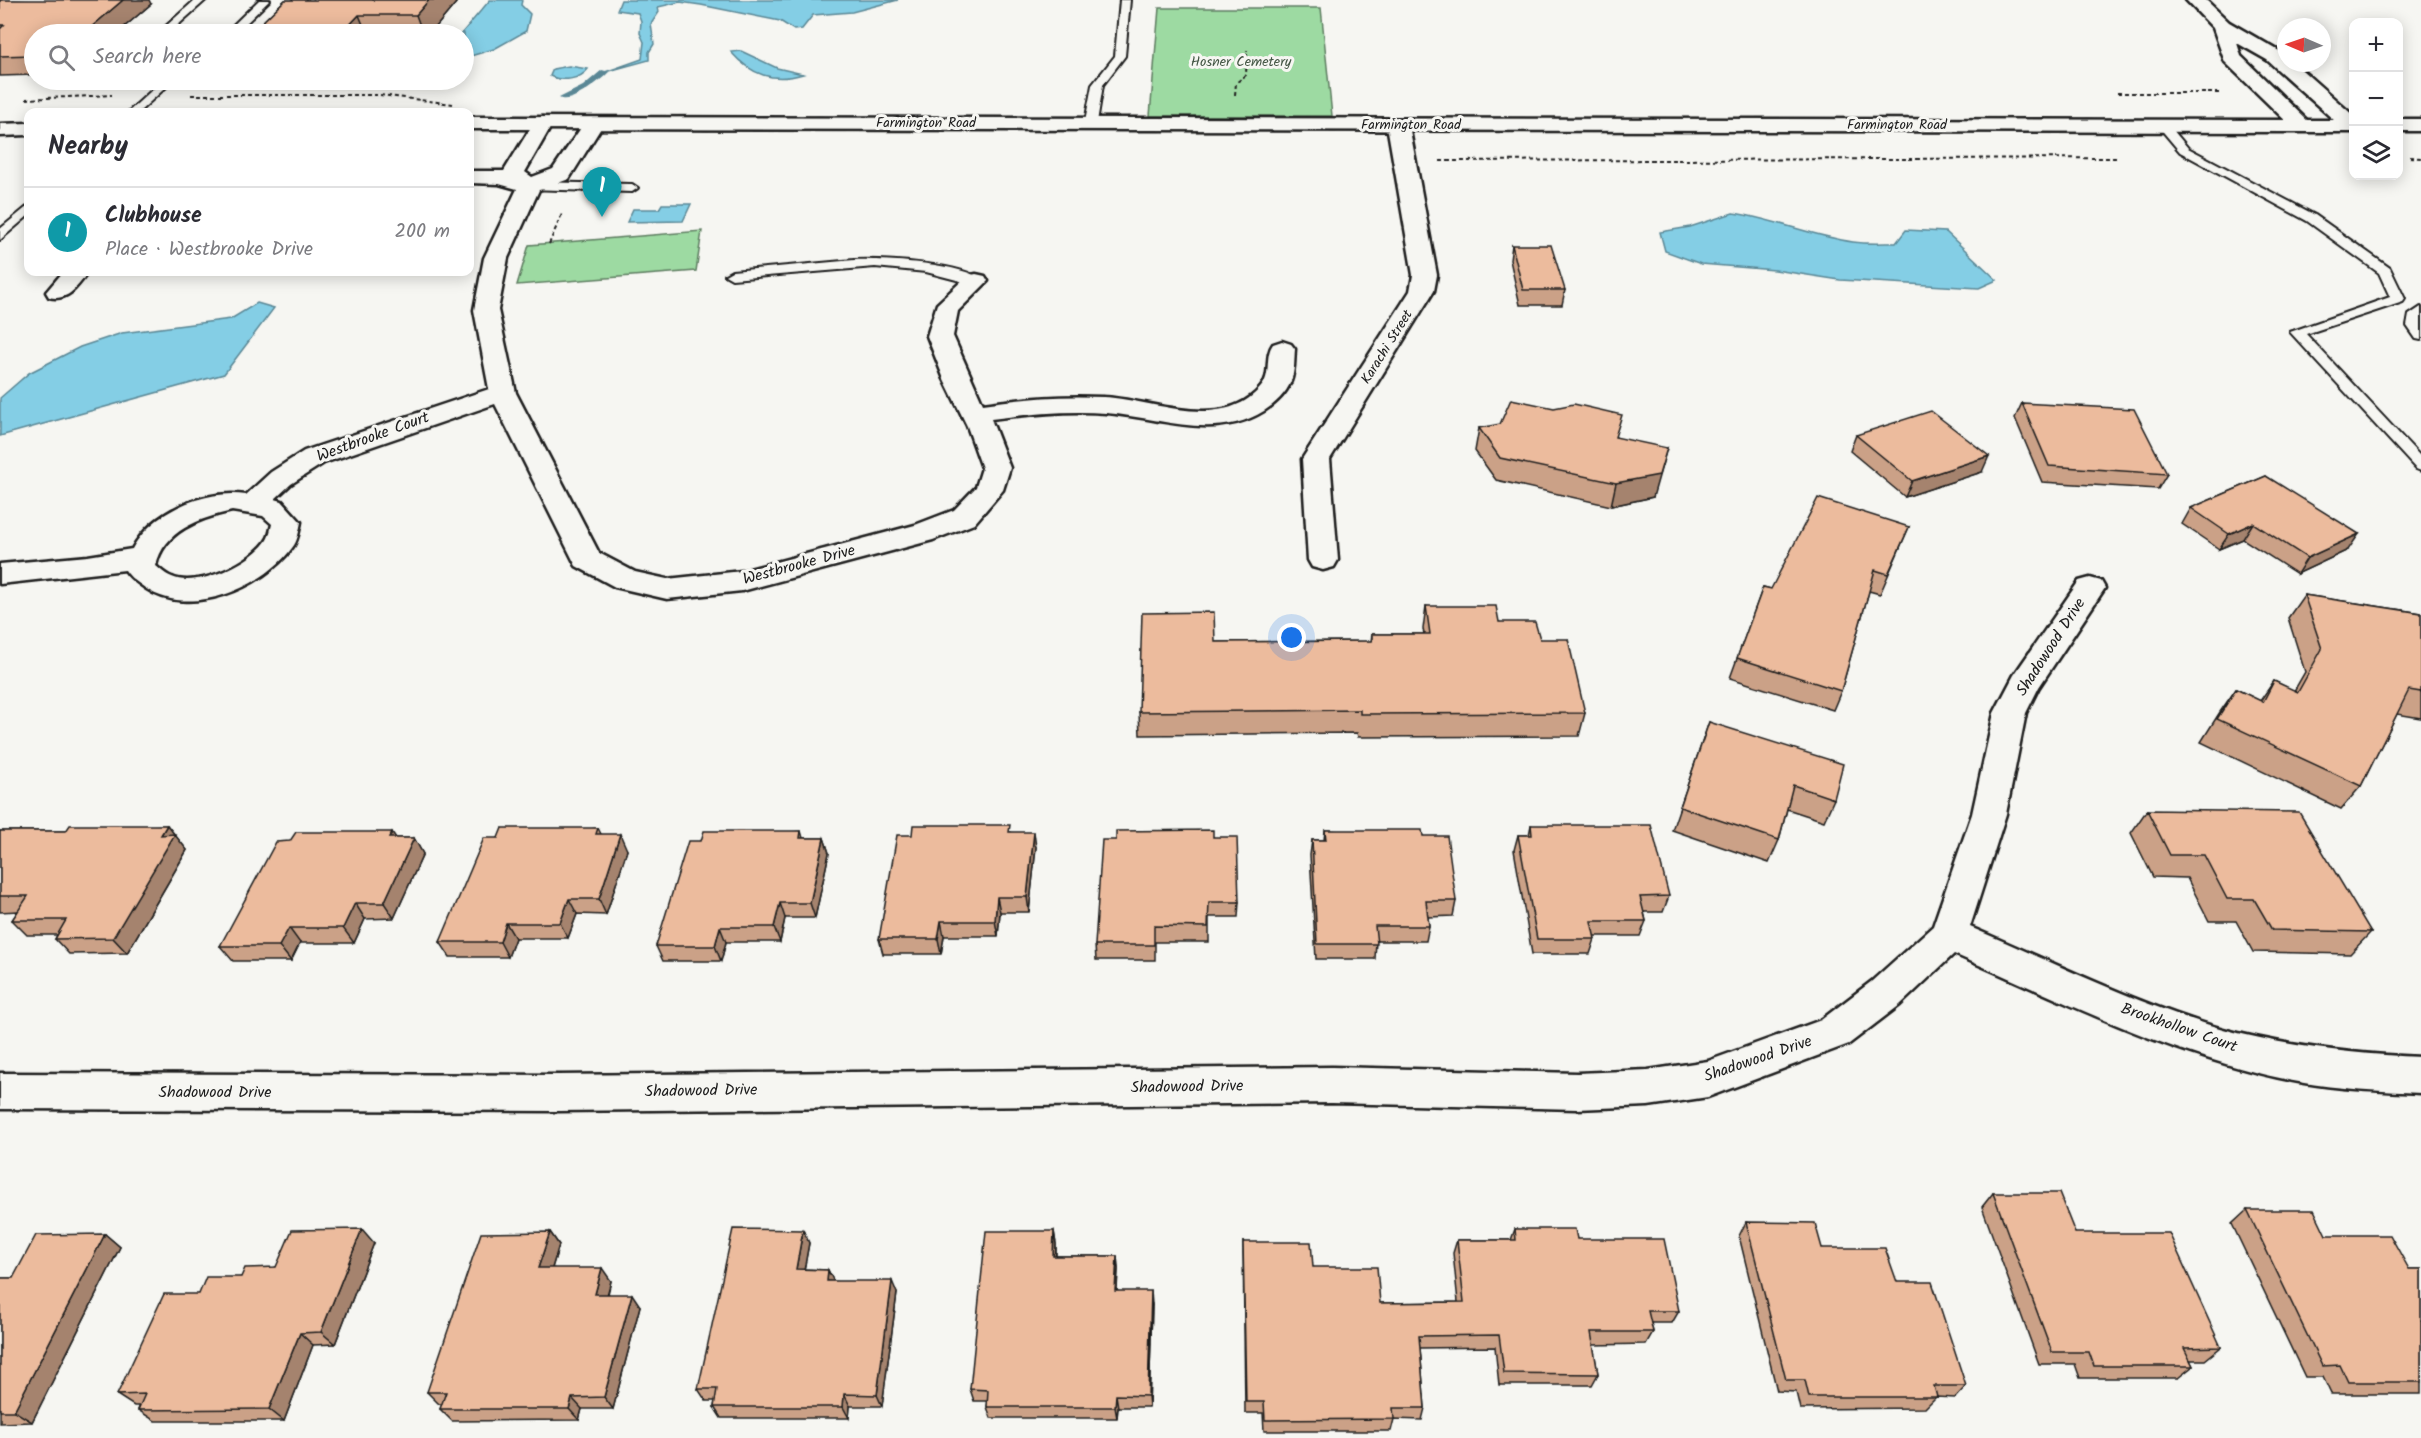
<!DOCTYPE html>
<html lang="en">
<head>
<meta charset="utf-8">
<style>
	:root { --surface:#fff; --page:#f2f2f3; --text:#2b2b33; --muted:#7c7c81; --line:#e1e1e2; --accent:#1c1c1c }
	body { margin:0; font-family:Kalam,sans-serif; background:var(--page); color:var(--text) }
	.controls { position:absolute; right:18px; top:18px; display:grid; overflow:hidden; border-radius:12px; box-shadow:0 3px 15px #0003 }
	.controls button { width:54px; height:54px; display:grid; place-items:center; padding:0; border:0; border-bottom:2px solid var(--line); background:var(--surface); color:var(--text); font:30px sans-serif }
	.compass { position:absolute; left:2277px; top:18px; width:54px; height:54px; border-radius:50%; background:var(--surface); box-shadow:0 3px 15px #0003; rotate:272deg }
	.you { position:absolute; left:1292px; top:638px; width:21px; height:21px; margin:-15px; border:4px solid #fff; border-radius:50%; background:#1a73e8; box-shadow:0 0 0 9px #1a73e833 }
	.badge { display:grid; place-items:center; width:39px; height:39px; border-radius:50%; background:var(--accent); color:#fff; font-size:20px; font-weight:700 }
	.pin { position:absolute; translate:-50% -50px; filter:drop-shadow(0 2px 3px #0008) }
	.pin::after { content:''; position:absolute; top:32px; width:21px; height:18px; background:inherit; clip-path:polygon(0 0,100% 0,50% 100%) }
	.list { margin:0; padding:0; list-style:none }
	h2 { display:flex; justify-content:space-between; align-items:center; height:78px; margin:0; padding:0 24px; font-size:26px }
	h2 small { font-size:20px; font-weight:400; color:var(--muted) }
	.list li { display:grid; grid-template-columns:39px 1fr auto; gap:18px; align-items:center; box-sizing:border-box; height:90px; padding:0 24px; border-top:2px solid var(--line) }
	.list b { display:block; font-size:22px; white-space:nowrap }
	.list p { margin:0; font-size:20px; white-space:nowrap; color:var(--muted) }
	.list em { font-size:20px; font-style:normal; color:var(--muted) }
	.icon { flex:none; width:33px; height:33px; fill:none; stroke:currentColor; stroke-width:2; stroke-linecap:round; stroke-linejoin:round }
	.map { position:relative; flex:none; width:2421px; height:1438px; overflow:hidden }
	.search { position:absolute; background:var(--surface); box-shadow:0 3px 15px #0003; left:24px; top:24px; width:450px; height:66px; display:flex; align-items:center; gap:15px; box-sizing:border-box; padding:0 21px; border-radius:33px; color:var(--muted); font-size:22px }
	.panel { position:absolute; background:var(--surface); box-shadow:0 3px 15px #0003; left:24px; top:108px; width:450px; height:168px; border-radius:12px }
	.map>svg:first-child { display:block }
</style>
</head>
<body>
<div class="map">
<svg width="2421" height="1438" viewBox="0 0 2421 1438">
	<rect width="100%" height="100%" fill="#f6f6f2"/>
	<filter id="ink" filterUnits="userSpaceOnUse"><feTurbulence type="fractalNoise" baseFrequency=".0167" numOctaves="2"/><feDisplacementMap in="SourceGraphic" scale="12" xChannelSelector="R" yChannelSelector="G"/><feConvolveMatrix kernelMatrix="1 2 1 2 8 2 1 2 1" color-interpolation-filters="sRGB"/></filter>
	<g filter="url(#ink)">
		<g fill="#9ddaa2" stroke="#5c7b5f" stroke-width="1.5">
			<path d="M1159,8h162l11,108h-182z"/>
			<path d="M702,231l-6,40 -179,14 12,-40z"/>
		</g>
		<g fill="#84cee5" stroke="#5a8795" stroke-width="1.5">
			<path d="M490,0h32l-1,5 9,9 -4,17 -32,18 -30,9v-24h-3z"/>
			<path d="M621,0h277l-46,12 -39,3 -11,14 -8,1 -14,-9 -79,-16 -21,-3 -22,5 1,5 -8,12 3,20 -5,8v8l-44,12 37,-13 2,-17 -4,-9 1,-12 -3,-8 -21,-3z"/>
			<path d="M741,51l36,17 26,6c-30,9 -52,1 -72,-22z"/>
			<path d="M569,66l19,3c-8,11 -26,13 -38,7l3,-7z"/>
			<path d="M662,204h29l-8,17 -56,1 6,-13h26z"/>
			<path d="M1733,213c41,6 79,23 120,29 14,2 29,1 43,1l10,-13 40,2 51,48 -18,8 -139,-8 -65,-10 -74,-6 -36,-13 -5,-19 30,-5z"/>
			<path d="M257,303l17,5 -50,66 -224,62v-38l29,-25 51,-26 42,-14 109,-14z"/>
		</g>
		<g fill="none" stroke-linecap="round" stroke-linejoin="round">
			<path fill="#5a8795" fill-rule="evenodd" d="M602,70l7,2c-9,9 -38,33 -50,26l24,-12z"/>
			<defs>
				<g id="service">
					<path d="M195,0h11l-38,34h-11z"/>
					<path d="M259,0h11l-35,34h-11z"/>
					<path d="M1120,0h10l-5,56 -22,29 -6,37 -6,3 -6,-3 7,-37 23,-29z"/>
					<path d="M163,80h11l-35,32h-11z"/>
					<path d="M2159,123h8l21,25 127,67 75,53 15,31 -2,3 -97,32 115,123v14l-5,-2 -126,-137 100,-35 -11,-24 -72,-52 -127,-69 -21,-25z"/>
					<path d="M530,182l102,2 6,4 -6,4 -106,-3 -2,-3z"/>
					<path d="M28,206v10l-28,24v-11z"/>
					<path d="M854,260c27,-1 111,3 129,21l-7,4 -50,-13 -51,-5 -143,12 -7,-4 7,-4z"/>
					<path d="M2421,307v33l-5,-1 -9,-13 2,-11z"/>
				</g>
				<g id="minor">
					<path d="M2186,0h20l23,22 52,30 5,4v7h8l60,53v16l-9,-2 -78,-70 -30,-17 4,13 72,70 -4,4h-14l-70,-68 -12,-34z"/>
					<path d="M543,117l7,2 3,4 -28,49 7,5 21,-8 34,-50h14l3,4 -35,56 -30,11 -31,68 -10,52 18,83 83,160 36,19 32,7 75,-8 173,-46 39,-15 22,-23 6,-19 -15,-42 -23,-47 -17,-43 10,-32 30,-28 9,-2 9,2 3,5 -30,30 -5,25 30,68c40,-6 80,-9 120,-7 49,2 119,36 158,-10 11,-12 3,-31 12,-43l9,-3 9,3 4,5c-1,11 0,22 -4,32 -5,13 -16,23 -27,30 -50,31 -105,6 -158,2 -38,-3 -77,1 -115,6l19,49 -7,22 -29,34 -41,16 -191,51 -75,8 -52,-12 -39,-21 -81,-162 -171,59 -33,21 -16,15 7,2 19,21c-2,9 -3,19 -9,26 -29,40 -103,71 -147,40 -8,-6 -15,-10 -20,-18l-125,14v-20l88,-8 44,-7c20,-37 72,-60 114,-54l25,-23 33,-21 185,-62 -15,-79 10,-52 33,-69 -18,-5 -29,-1v-12h34l32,-52zM232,511l31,5 9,8c-1,4 -2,10 -4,14 -13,24 -71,51 -96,39 -6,-2 -11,-7 -16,-11 7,-35 44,-48 76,-55z"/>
					<path d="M1398,119l7,2 4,4 28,150 -3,16 -104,168 8,101 -4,7 -11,3 -11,-3 -4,-7 -6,-101 108,-168 3,-16 -26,-150 4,-4z"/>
					<path d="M63,272h25c-10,14 -20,30 -39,25l-3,-5z"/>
					<path d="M2090,578l11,3 4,7 -66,99 -13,26 -20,101 -36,113c83,35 166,77 253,102 65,18 131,25 198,28v36c-41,-2 -82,-4 -122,-11 -121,-23 -234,-80 -345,-128l-54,51 -51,39 -141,53 -60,9 -71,3 -245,-6 -774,8 -558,-2v-36l558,2 774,-8 245,6 71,-3 60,-9 113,-41 51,-39 61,-55 39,-112 22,-101 20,-38 65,-94z"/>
				</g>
				<g id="tertiary">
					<path d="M470,117l1884,3v12l-1884,-3z"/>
					<rect x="2398" y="119" width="23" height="12"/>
					<path d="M28,123v12l-28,1v-12z"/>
				</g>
			</defs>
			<use href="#service" stroke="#1c1c1c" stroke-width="4"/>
			<use href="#minor" stroke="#1c1c1c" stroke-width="5"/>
			<use href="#tertiary" stroke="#1c1c1c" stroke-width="5"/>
			<g stroke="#1c1c1c" stroke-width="2" stroke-dasharray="4 3" stroke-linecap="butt">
				<path d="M2117,93h104"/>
				<path d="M191,95h189l73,9"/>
				<path d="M1235,95l1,-12 10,-8 1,-25"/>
				<path d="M26,99l86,-4"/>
				<path d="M2410,157l11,1"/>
				<path d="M1440,161l679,-3"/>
				<path d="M549,244l13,-30"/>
			</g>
			<use href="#service" fill="#f6f6f2" fill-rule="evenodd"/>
			<use href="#minor" fill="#f6f6f2" fill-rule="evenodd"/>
			<use href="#tertiary" fill="#f6f6f2" fill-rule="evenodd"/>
		</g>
		<g fill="#cba187" stroke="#1c1c1c" stroke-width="1.5">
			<path d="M0,0l151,4 -35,30h-82v41l-34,1z"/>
			<path d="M285,0h169l2,3 -26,31h-180z"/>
			<path d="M1512,245l53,45 -3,15h-42l-10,-45z"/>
			<path d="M2022,403l145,71 -9,15 -116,-7 -27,-64z"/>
			<path d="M1479,428l137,9 37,60 -42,9 -115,-26 -21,-29z"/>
			<path d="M1856,435l126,37 -77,25 -55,-46z"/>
			<path d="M2266,476l82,74 -51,24 -54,-35 -24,10 -37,-25 9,-16z"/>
			<path d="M1909,527l-29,67 -11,-3 -28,100 -8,19 -103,-32 33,-91 8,2z"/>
			<path d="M2304,595l117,18v105l-24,-4 -36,72 -20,23 -140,-67 19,-30 16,-23 24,12 14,-20 20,10 11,-19 -17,-54z"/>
			<path d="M1426,606l73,16 41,17 45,74 -6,23 -221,1 -1,-4 -217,2 -1,-23 76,-70 156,-1 1,-7h52l-1,-5z"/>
			<path d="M1709,722l125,77 -10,22 -37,-12 -8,31 -10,23 -97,-33z"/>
			<path d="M2147,810l224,122 -21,22 -97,-2 -17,-31h-27l-22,-43 -34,-1 -22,-44z"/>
			<path d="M167,825l20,25 -60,103 -58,1 -14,-15 2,-4h-30l-15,-15 6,-9 -18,1v-81h66z"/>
			<path d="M1531,825l138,71 -6,16h-19l2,9 -6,15h-46l1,3 -5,15h-58l-18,-104 4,-15h11z"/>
			<path d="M598,828l3,6 26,16 -21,65 -29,-1 -9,24h-53l-7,19h-58l-10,-15 58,-104z"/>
			<path d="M1325,830l98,6 33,65 -3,15 -25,1 1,9 -3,15h-50l-1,18h-59l-6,-104 2,-15h12z"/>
			<path d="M801,831l2,7h21l5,15 -14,65h-30l-5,24h-54l-5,19h-58l-7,-15 45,-105z"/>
			<path d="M1011,832l25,15 -7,65h-29l-2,24h-54l-3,18h-58l-4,-15z"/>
			<path d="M1213,837l26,65 -1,15h-29v25h-54v18h-59l-1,-15z"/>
			<path d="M396,838h18l9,16 -29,64 -29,1 -11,24h-54l-9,18h-58l-13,-15z"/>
			<path d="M1993,1193l82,40 146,114 -16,13h-15l3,6 -15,12h-98l-5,-14h-36l-57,-157z"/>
			<path d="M2247,1210l79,25 83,34h12v125h-90l-8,-17h-18l-73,-153z"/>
			<path d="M1746,1222l76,26 75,34 69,104 -11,12 -19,-1 -11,11 -125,1 -4,-17 -19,-1 -38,-155z"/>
			<path d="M1515,1229l62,10 102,72 -7,12h-21l2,9 -7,12 -53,1 5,29 -6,11h-93l-4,-38 -75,1 5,60 -3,12 -28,-1 -3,12h-127l-1,-18h-18l-2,-171 70,25 67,36 78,-1 -5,-49 4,-13h54z"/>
			<path d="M803,1230l6,13 -5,26 24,1 5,11 64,12 -15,113h-32l-1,12h-128l-7,-11 1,-6h-9l-8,-12z"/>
			<path d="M1054,1231l2,13v12h61l1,13 -1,22 35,13 -3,103h-31l-1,11h-126l-4,-11 1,-6h-14l-4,-12z"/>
			<path d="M550,1232l9,13 -7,23 59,13 -3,13 32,12 -27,103h-31l-3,11 -127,1 -12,-12 2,-5h-3l-12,-12z"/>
			<path d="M105,1234l15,13 -88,175 -32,1v-145h13z"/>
			<path d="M374,1243l-39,101 -22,1 -29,76h-129l-17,-11 2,-4h-6l-17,-11 82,-101 42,-17 35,-10z"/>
		</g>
		<g fill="#a5836e" stroke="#1c1c1c" stroke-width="1.5">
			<path d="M123,0h26l2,4 -35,30h-33z"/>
			<path d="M429,0h25l2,3 -26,31h-7l-7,-19z"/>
			<path d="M359,15l8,19h-26z"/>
			<path d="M1667,448l-14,49 -42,9 5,-23z"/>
			<path d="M1989,456l-7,16 -77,25 7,-16z"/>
			<path d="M2253,523l-10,16 -24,10 10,-15z"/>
			<path d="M2359,534l-11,16 -51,24 10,-16z"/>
			<path d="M167,825l20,25 -60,103 -14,-15 48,-103z"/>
			<path d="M392,832l10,15 -13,-9z"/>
			<path d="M1034,832l2,15 -7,65 -2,-15z"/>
			<path d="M620,834l7,16 -21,65 -7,-16z"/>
			<path d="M414,838l9,16 -29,64 -10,-15z"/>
			<path d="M824,838l5,15 -14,65 -5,-15z"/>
			<path d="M997,897l3,15 -2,24 -3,-15z"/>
			<path d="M569,899l8,15 -9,24 -8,-15z"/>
			<path d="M355,903l10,16 -11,24 -11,-15z"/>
			<path d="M780,903l5,15 -5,24 -6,-15z"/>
			<path d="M941,921l3,15 -3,18 -3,-15z"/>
			<path d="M506,923l9,15 -7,19 -8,-15z"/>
			<path d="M720,927l6,15 -5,19 -6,-15z"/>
			<path d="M289,928l11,15 -9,18 -12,-15z"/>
			<path d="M362,1229l12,14 -39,101 -14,-12z"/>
			<path d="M803,1230l6,13 -7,39 -6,-13z"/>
			<path d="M1054,1231l2,13 -1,25 -2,-13z"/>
			<path d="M550,1232l9,13 -11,36 -10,-13z"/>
			<path d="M105,1234l15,13 -88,175 -18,-11z"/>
			<path d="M1117,1256l1,13 -2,35 -1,-13z"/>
			<path d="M602,1268l9,13 -7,25 -9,-12z"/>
			<path d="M828,1270l6,12 -7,-1z"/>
			<path d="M892,1281l5,12 -15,113 -5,-11z"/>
			<path d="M1151,1291l1,13 -3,103 -1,-11z"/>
			<path d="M632,1294l8,12 -27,103 -9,-12z"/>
			<path d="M300,1333l13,12 -29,76 -15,-12z"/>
			<path d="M844,1394l6,12 -1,12 -6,-11z"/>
			<path d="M1116,1395l2,12 -1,11 -2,-11z"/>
			<path d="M572,1398l10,11 -3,11 -10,-11z"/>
		</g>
		<g fill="#ecbb9d" stroke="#1c1c1c" stroke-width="1.5">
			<path d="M0,0h123l-40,34h-49v21l-34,1v-27l4,-4h-4z"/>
			<path d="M285,0h144l-13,15h-57l-18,19h-91z"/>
			<path d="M1512,245h39l14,45h-42z"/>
			<path d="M1511,399l43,9 20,-4 48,11 -7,22 52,11 -8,27 -43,8 -116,-25 -21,-30 21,-4z"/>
			<path d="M2022,403l112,6 33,65 -118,-8z"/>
			<path d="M1931,411l58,45 -77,25 -56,-46z"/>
			<path d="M2266,476l93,58 -52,24 -54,-35 -24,11 -38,-26z"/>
			<path d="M1818,498l91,29 -21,47 -13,-4 -34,121 -104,-33 26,-71 8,2z"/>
			<path d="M2304,595l117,18v79l-12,-2 -48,96 -144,-67 19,-30 27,13 11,-21 24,11 24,-43z"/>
			<path d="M1426,606h70l3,16h36l5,17h28l17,74 -225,1v-4l-221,2 3,-99 72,-1 1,30 157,-1v-7h58z"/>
			<path d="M1709,722l134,42 -9,35 -41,-14 -14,55 -99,-33z"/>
			<path d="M2147,810l152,2 72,120 -99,-2 -18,-31h-27l-23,-44h-34z"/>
			<path d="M70,825h97l-6,10 14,-1 -62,104 -58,1 11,-19h-54l16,-24h-28v-65h66z"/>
			<path d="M913,825h97l-1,7h25l-7,65h-30l-2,24h-54l-3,18h-59l18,-104h15z"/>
			<path d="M1531,825h120l18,71 -29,1 6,24h-55l4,18h-58l-19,-104h14z"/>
			<path d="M502,828h96l-2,6h24l-21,65h-30l-9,24h-54l-6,19h-60l44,-104h14z"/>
			<path d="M1213,830v7h24l2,65h-30l-1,25 -54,-1v19h-59l7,-105h14v-9z"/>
			<path d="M1325,830h97l1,6h24l9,65h-30l3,25h-54l2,18h-60l-5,-104h14z"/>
			<path d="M704,831h97l-1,7h24l-14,65h-30l-6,24h-54l-5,19h-59l32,-105h13z"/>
			<path d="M296,832h96l-3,6h25l-30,65h-29l-12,25h-54l-10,18h-59l56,-104 14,-1z"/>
			<path d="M1993,1193h66l16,40h94l52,114 -37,1 9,18h-99l-5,-14h-37z"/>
			<path d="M2247,1210h67l12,25h64l19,34h12v113h-73l-8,-17 -18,1z"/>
			<path d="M1746,1222l69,1 7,25h63l12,34h35l34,104h-32l3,11h-128l-4,-17h-19z"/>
			<path d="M362,1229l-41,103 -21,1 -31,76 -131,1 7,-16 -28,1 47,-101h35l7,-17h35l4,-9 31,-1 16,-37z"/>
			<path d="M733,1229l70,1 -7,39 32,1 -1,11h65l-15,114 -33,-1 -1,13h-129l3,-18h-19z"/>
			<path d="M1515,1229h60l2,10h87l15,72h-31l5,21h-62l7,42 -94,-1 -5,-38 -80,1 6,72h-32l1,11 -129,1 -1,-18h-18l-3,-160h68l2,25h64l3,36 84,-1 -7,-62h59z"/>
			<path d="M986,1231h68l-1,25h64l-2,35h36l-3,105 -32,-1 -1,12h-128l1,-17 -18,-1z"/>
			<path d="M550,1232l-12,36h64l-7,26h37l-28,103 -32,1 -3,11h-129l6,-17h-19l54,-159z"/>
			<path d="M105,1234l-91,177h-14v-133h13l23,-43z"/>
		</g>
	</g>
	<g text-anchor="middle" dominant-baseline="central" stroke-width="6" stroke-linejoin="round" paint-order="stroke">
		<g font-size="14" fill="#435544" stroke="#f6f6f2">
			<text x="1241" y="62">Hosner Cemetery</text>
		</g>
		<g font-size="14" fill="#1c1c1c" stroke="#f6f6f2">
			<text x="926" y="123">Farmington Road</text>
			<text x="1411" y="125">Farmington Road</text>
			<text x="1897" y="125">Farmington Road</text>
			<text transform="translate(1387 347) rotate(-58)">Karachi Street</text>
		</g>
		<g font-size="16" fill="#1c1c1c" stroke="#f6f6f2">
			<text transform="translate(373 437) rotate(-20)">Westbrooke Court</text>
			<text transform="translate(799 565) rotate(-15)">Westbrooke Drive</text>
			<text transform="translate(2051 647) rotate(-57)">Shadowood Drive</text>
			<text transform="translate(2179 1028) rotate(19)">Brookhollow Court</text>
			<text transform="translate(1758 1059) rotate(-19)">Shadowood Drive</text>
			<text transform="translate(1187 1087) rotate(-1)">Shadowood Drive</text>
			<text transform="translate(701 1091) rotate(-1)">Shadowood Drive</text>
			<text x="215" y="1092">Shadowood Drive</text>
		</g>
	</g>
</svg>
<div class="controls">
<button>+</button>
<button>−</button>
<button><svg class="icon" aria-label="layers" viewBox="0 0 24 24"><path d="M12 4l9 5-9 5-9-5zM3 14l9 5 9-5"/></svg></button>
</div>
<svg class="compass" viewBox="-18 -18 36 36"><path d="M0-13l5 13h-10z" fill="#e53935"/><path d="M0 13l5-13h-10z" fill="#7c7c81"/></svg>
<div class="you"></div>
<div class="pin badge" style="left:602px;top:217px;background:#0f9aa8">1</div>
<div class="search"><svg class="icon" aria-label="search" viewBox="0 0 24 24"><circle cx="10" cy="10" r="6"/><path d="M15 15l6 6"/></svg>Search here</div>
<section class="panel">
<h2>Nearby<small></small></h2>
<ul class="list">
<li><span class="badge" style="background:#0f9aa8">1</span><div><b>Clubhouse</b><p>Place · Westbrooke Drive</p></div><em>200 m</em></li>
</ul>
</section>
</div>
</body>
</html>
